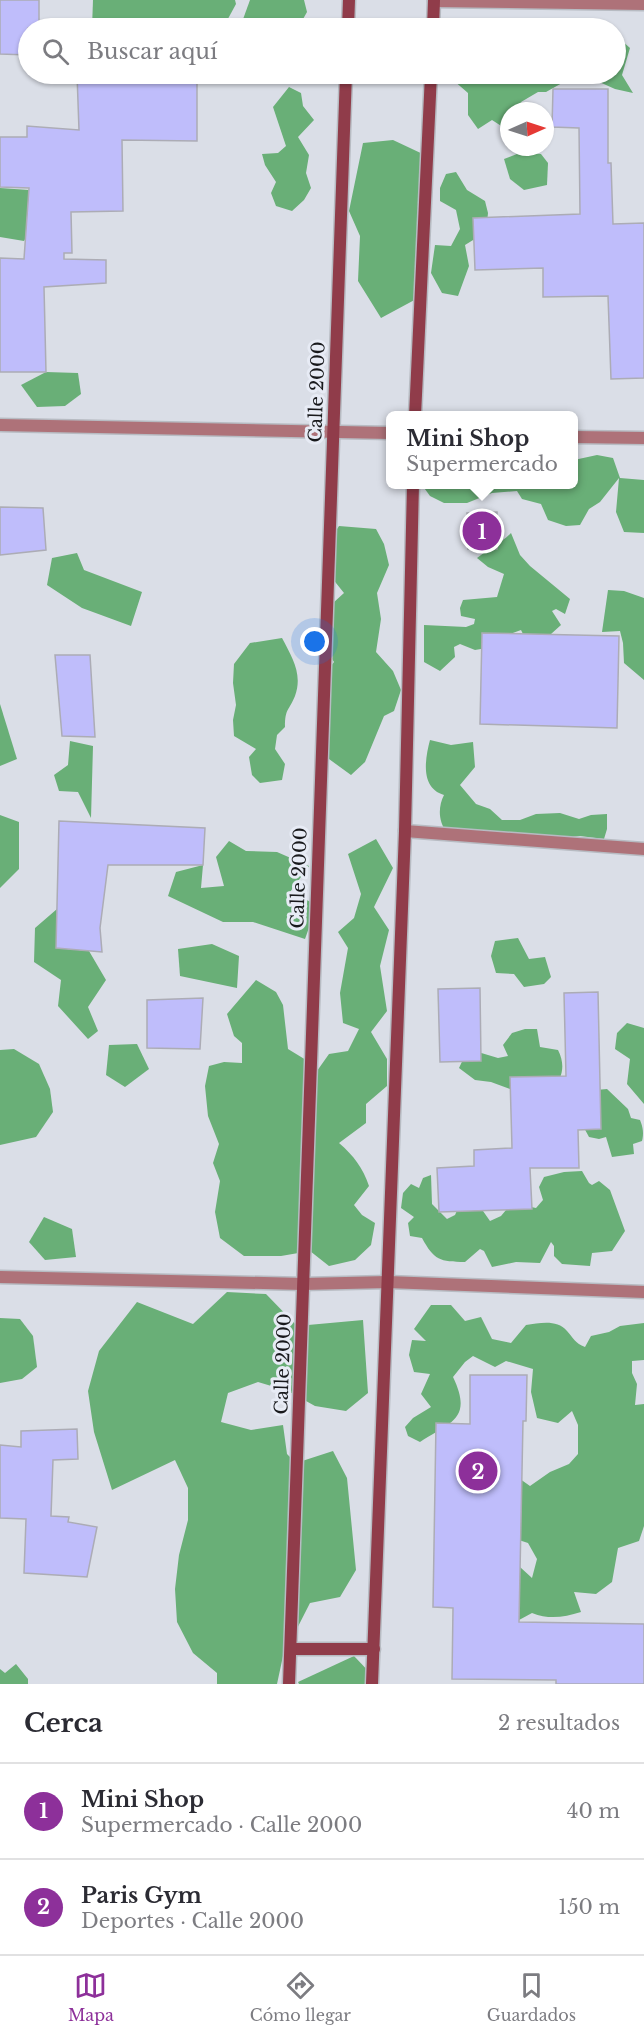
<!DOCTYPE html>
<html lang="es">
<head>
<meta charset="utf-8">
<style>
	:root { --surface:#fff; --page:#f2f2f3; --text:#2b2b33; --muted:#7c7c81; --line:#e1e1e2; --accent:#8d309a }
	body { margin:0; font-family:"Libre Baskerville",serif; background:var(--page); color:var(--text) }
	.compass { position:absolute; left:500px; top:102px; width:54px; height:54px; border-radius:50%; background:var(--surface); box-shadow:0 2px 4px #0004; rotate:87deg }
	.you { position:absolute; left:315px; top:642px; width:21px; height:21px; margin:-15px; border:4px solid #fff; border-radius:50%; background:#1a73e8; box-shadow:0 0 0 9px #1a73e833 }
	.badge { display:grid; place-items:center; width:39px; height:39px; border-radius:50%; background:var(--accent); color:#fff; font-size:20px; font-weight:700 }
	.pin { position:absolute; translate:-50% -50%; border:3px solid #fff; box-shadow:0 2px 6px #0006 }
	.popup { position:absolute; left:386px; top:411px; width:192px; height:78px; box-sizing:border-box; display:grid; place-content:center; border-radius:9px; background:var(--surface); filter:drop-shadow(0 2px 4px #0005); font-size:20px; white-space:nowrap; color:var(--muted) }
	.popup b { font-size:22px; color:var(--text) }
	.popup::after { content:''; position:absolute; left:50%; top:100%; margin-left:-12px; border:12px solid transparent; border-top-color:var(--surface) }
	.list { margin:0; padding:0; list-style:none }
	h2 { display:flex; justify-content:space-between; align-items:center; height:78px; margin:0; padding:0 24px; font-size:26px }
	h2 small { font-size:20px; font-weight:400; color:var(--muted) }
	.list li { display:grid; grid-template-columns:39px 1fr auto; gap:18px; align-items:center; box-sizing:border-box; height:96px; padding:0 24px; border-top:2px solid var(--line) }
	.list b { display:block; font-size:22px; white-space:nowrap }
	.list p { margin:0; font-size:20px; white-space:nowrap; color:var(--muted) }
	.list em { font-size:20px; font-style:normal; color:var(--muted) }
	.icon { flex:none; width:33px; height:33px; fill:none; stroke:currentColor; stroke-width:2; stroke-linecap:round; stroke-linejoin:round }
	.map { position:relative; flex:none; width:644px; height:1684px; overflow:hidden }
	.search { position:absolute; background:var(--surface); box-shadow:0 2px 4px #0004; left:18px; right:18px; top:18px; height:66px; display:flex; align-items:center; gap:15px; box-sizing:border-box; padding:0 21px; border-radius:33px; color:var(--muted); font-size:22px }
	.sheet { height:270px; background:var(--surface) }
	nav { display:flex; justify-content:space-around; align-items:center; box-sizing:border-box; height:84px; border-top:2px solid var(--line); background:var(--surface); font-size:16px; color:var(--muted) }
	nav a { display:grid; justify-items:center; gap:3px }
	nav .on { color:var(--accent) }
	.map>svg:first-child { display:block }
</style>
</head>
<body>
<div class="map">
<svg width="644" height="1684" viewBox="0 0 644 1684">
	<rect width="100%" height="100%" fill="#dadee7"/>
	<g fill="#69af77">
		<path d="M93,0h142l1,4 -13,24h-131z"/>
		<path d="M250,0h54l3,12 -9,16h-53l-3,-6z"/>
		<path d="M616,40h5l9,8 -8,27 11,18 -18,-4 -27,-12 -17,1 -25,14h-8l-17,10 4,9h-16v20l-17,-11 -14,9 -10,-14v-22l-15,-13 8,-6h155z"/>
		<path d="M289,87l12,6 2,13 11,14 -16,17 11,18 -3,18 5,15 -7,12 -12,11 -16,-5 -5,-13 5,-11 -11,-17 -3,-11 16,-1 8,-7 -13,-39z"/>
		<path d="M393,140l34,16 -11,85 4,56 -39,21 -23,-37 2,-45 -11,-25 14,-68z"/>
		<path d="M522,152l19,2 7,9 -1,22 -23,5 -14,-11 -6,-20z"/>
		<path d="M456,172l11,18 18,11 3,12 -2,19 -21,13 4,21 -11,30 -16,-3 -11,-20 4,-28 16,1 9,-17 -4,-19 -16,-9v-13l6,-14z"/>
		<path d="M0,188l29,2 13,21 -18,30 -24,-4z"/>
		<path d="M46,372l32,1 3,21 -16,12 -28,1 -16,-22z"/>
		<path d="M597,455l16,3 7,20 24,2v53l-20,-1 -8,-20 3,-34 -19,24 -11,7 -9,16 -14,1 -18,-6 -7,-16 -19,-5 -5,-8 -25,2 -25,10h-23l-14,-7 -8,-11 152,-1v-24z"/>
		<path d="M339,526l37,3 8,15 5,21 -12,28 4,26 -5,33 17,19 8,19 -7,21 -10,5 -19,46 -14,13 -33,-24 10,-81 6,-8 -12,-19 11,-40 11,-10 -12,-15 -6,-32z"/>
		<path d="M511,533l9,22 10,11 40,33 -5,15 -9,-5 -4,2 9,14 -20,18 -16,-5 -4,-8 -11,4 -6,11 -29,5 -15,-6 -6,3 1,10 -15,14 -16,-9v-37l42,2 8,-3 1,-5 -14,-3 -1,-8 3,-8 34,-3 7,-23 -16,-7 -11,-9c11,-9 24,-15 34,-25z"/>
		<path d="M77,553l7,17 58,22 -11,34 -49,-18 -35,-23 5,-27z"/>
		<path d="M608,590l16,1 20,7v82l-20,-17 -1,-20 -3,-12 -18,1z"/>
		<path d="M282,638c10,19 21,36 13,58 -6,15 -10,12 -10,31l-8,8 -2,14 10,15 -3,16 -22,3 -8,-8 -3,-18 7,-8 -22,-13 -1,-16 3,-15 -3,-22 1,-19 16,-21z"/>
		<path d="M0,704l17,55 -17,7z"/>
		<path d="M430,740l21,5 22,-3 2,25 -15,18 16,19 14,5 12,11h18l16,-6 24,-1 19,6 12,-4 16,-1v15l-3,10 -24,-3 -56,7 -21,-12 -12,10c-16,-9 -27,-15 -44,-8 -9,-12 -9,-26 -3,-38 -24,-7 -19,-36 -14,-55z"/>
		<path d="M70,741l23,5 -2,72 -13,-26 -19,-1 -5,-16 14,-10z"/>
		<path d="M0,815l19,7v47l-19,19z"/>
		<path d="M376,839l17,29 -19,39 15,23 -9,36 7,45 -16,21 16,27v27l-21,18v19l-27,20c15,13 24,25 30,43l-15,19 8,10 13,8 -4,22 -16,15 -26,6 -19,-15 -29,5h-37l-24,-18 -5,-26 5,-31 -7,-18 6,-19 -11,-28 -3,-30 4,-20 15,-4 18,1v-20l-8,-7 -7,-22 29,-34 20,12 7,13 5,44 18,11 6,18 17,-24 19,-3 11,-22 -16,-6 -3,-30 8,-45 -10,-16 16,-14 7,-24 -13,-40z"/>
		<path d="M229,841l17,10 31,1 32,14 -19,26 27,13 -12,34 -52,-17h-30l-55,-26 8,-24 27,-7 -2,23 23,-2 -8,-29z"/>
		<path d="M57,909l-1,39 33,3 17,29 -18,27 10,24 -10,8 -30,-33 3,-26 -27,-18 1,-34z"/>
		<path d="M518,938l11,21 16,-2 6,20 -7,7 -20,3 -10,-13 -18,-1 -5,-17 4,-15z"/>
		<path d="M212,944l27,12 -2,32 -57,-12 -2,-27z"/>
		<path d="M627,1023l17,5v76l-17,-20 3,-25 -15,-10 2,-16z"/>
		<path d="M525,1029h12l3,18 18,3c8,16 4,27 -5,41l-32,2 -30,-11 -16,-2 -16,-12 9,-19 30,9 10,-2 -5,-11 9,-12z"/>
		<path d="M137,1044l12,25 -24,18 -19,-12 3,-30z"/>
		<path d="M14,1049l25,15 11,25 3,23 -17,25 -36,8v-95z"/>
		<path d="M607,1089l21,20 3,9 9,2c3,7 4,14 2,21l-9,3 1,10 -22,3 -6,-20 -7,2 -10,-2 -13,-24 9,-22z"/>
		<path d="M582,1171l7,12 3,2 7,-4 11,9 15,41 -13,20 -20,2 -2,13 -28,-2 -8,-8v-10l-3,-4 -11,21 -24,-1 -24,5 -8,-16 -4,-2 -15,13c-25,0 -31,-2 -43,-24l-12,-2 -2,-13 6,-6 -13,-9 2,-15 8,-9 8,4 4,-10 8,-3 1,29 15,15 8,-4 5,-11 16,-3 14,20 11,-5 11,-13 24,5 7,-8 -4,-13 5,-10 20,-5z"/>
		<path d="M44,1217l28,12 4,28 -31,3 -16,-18z"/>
		<path d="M227,1292l39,2 31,32 66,-6 5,73 -22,18 -31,-5 -27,-15 -30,-9 -30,11 -7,29 30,8 32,-5 4,29 9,9 37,-12 14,27 9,92 -16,27 -30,6 -27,53 -6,28h-60v-11l-24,-20 -16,-31 -2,-33 4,-34 9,-35v-32l-13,-28 -63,30 -18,-58 -6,-41 11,-40 38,-49 56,22z"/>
		<path d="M431,1305h20l14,16 16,-4 11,22 19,4 15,-18c14,-2 31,-6 41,6 7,8 8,12 18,16l6,-11 18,-4 11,-6 24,-3v37l-12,1v12l5,11 -2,21 9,-1v122l-5,15 -21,7 -6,34 -16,12 -22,-2 7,20c-17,5 -31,8 -49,1l-26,14 14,-60 12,11 5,-19 -9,-16 -25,-8 3,-66 24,17 20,-14 19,-8 9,-10v-29l-6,-14 -14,12 -21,-5 -6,-26 2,-23 -27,-8 -11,6 -22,-11 -8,6 -12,15c20,42 -2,45 -33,65l-12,-6 -3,-9 8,-9 18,-11 -10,-13 9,-20 -16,-2 -5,-17 3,-15 14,1 -12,-12z"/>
		<path d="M0,1318l20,1 13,17 4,31 -15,12 -22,4z"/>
		<path d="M354,1656l19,20 -1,8h-73l-1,-2z"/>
		<path d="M16,1664l12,15v5h-28v-15l5,4z"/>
	</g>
	<g fill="#bfbdfb" stroke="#acacb5" stroke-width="1.5">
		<path d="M0,0h39v28h-11v27l-28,-1z"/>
		<path d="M77,74h120v67l-75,-1 1,71 -52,1 1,41h-8v6l42,1v23l-62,4 2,85h-46v-114l24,1 5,-71 -29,-1v-50h27v-11l52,4z"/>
		<path d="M553,89h55v74h3l2,61 31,-1v155l-33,1 -3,-83 -65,1v-29l-68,2 -2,-52 107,-4 -1,-86 -27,-1z"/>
		<path d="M0,507l43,1 3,42 -46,5z"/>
		<path d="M497,512v37h-29l-1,-36z"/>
		<path d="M482,633l137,3 -2,92 -137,-4z"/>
		<path d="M55,655h35l5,82 -33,-1z"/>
		<path d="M59,821l146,7 -2,37h-95l-8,63 2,24 -46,-4z"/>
		<path d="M480,988l1,73 -41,1 -2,-73z"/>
		<path d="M598,992l3,137 -23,1 1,38h-49l2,41 -93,3 -2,-44 37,-2v-16l38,-2 -2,-71 56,-1 -2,-83z"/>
		<path d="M203,998l-3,51 -53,-1v-48z"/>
		<path d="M470,1375h57l-1,46h-3l-4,201 125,2v60h-88v-4l-104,-1 1,-71 -20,-1 3,-184 34,1z"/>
		<path d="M77,1429l1,30 -25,1 -2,56 18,1 -1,5 29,5 -10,50 -63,-4 2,-54 -26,-1v-73l21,2v-16z"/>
	</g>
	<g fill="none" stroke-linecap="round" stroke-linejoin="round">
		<defs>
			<g id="street">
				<path d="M434,1l210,3"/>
				<path d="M0,425l390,8"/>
				<path d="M574,437l70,1"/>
				<path d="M405,831l239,18"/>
				<path d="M0,1277l303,7 85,-2 256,10"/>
			</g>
			<g id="secondary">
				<path d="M348,28l1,-28"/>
				<path d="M433,28l1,-28"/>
				<path d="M415,416l16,-342"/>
				<path d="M291,1649h83"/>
				<path d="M289,1684l57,-1610"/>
				<path d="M372,1684l33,-853 8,-347"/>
			</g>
		</defs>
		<use href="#street" stroke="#b7bbc2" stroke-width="15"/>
		<use href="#secondary" stroke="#b7bbc2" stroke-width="15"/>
		<use href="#street" stroke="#ae7279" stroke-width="12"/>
		<use href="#secondary" stroke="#903c4a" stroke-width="12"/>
	</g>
	<g text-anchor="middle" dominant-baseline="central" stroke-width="6" stroke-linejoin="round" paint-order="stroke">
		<g font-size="18" fill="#18191c" stroke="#e7ebf5">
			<text transform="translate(317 392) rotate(-88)">Calle 2000</text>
			<text transform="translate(299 878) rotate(-88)">Calle 2000</text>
			<text transform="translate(283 1364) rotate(-88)">Calle 2000</text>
		</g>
	</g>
</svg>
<svg class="compass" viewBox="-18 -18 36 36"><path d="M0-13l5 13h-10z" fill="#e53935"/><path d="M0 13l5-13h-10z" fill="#7c7c81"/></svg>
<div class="you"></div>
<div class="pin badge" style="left:482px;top:531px">1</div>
<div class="popup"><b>Mini Shop</b>Supermercado</div>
<div class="pin badge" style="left:478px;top:1471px">2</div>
<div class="search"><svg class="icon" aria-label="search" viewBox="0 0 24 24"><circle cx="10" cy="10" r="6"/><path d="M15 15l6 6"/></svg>Buscar aquí</div>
</div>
<section class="sheet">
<h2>Cerca<small>2 resultados</small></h2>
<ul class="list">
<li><span class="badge">1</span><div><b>Mini Shop</b><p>Supermercado · Calle 2000</p></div><em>40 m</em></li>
<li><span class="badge">2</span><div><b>Paris Gym</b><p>Deportes · Calle 2000</p></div><em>150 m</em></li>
</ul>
</section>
<nav>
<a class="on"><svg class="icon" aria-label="map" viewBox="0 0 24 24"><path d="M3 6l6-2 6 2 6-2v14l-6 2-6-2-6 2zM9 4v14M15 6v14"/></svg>Mapa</a>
<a><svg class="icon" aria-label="directions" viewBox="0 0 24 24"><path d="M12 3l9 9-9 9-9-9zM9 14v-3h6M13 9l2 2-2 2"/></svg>Cómo llegar</a>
<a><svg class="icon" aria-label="saved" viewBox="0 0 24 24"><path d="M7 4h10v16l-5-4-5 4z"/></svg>Guardados</a>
</nav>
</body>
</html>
